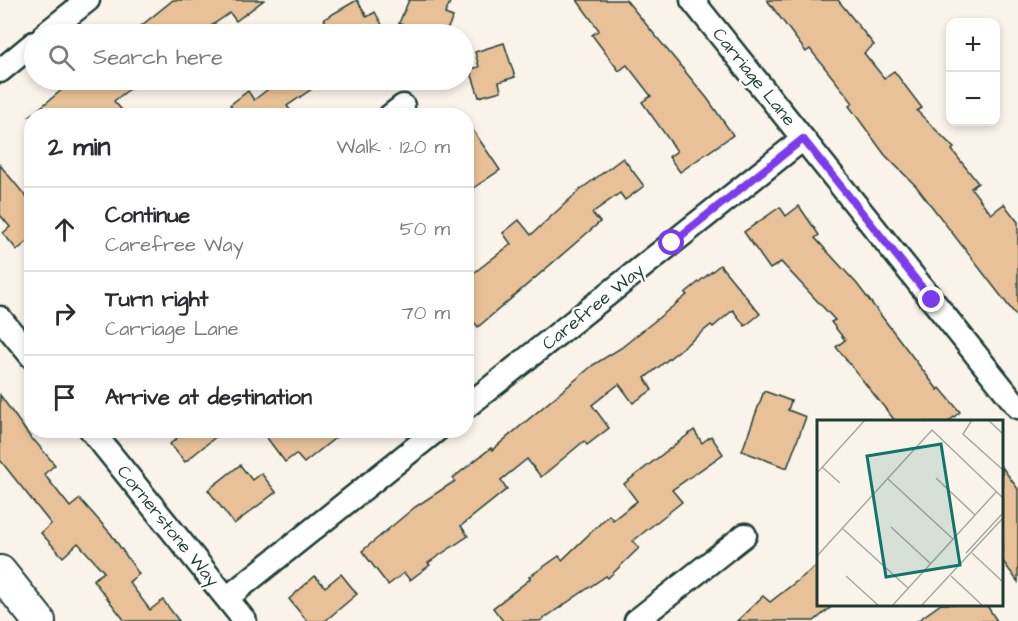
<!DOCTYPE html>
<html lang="en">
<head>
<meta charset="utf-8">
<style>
	:root { --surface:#fff; --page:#f2f2f3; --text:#2b2b33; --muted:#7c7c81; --line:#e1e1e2 }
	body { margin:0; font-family:"Architects Daughter",sans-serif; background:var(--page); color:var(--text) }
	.controls { position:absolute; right:18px; top:18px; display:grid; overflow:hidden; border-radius:12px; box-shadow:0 3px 9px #0003 }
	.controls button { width:54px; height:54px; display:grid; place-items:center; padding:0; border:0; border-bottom:2px solid var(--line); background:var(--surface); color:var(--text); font:30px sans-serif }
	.stop { position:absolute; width:18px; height:18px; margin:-14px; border:4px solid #7c3aed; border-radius:50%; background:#fff }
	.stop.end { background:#7c3aed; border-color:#fff; box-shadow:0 2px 6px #0008 }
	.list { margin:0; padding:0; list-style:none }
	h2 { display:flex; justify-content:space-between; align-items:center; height:78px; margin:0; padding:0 24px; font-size:26px }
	h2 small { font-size:20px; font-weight:400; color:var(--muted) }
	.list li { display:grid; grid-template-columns:39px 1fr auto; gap:18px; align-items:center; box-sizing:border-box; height:84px; padding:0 24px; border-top:2px solid var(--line) }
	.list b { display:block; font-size:22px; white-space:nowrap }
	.list p { margin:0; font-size:20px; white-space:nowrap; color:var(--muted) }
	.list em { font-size:20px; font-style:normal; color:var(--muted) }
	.icon { flex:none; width:33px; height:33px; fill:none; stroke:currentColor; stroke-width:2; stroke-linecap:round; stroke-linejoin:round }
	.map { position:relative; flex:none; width:1018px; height:621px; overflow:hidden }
	.search { position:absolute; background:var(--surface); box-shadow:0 3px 9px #0003; left:24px; top:24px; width:450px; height:66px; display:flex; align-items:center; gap:15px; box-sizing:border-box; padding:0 21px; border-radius:33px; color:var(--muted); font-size:22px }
	.panel { position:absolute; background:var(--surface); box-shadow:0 3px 9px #0003; left:24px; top:108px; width:450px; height:330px; border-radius:24px }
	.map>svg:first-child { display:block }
</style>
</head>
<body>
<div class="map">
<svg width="1018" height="621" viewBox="0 0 1018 621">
	<rect width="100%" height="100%" fill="#faf3ea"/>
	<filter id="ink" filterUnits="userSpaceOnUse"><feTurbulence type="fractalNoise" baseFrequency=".0167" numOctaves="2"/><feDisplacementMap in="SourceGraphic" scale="12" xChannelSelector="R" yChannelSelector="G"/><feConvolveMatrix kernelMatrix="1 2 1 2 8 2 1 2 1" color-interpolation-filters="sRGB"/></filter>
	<g filter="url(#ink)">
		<g fill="#e8c198" stroke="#1f3d34" stroke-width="1.5">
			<path d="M173,0h91l-28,21 -6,-8 -31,21h-68z"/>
			<path d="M357,0l10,17 8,-5 12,22h-54l-9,-15z"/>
			<path d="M409,0h42l-6,14 8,3 -8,17h-19l-27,-11z"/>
			<path d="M577,0h49l81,98 26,37 -53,37 -11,-15 8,-6 -35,-49 9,-6 -24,-31 -8,6 -27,-36 7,-5z"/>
			<path d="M767,0h71l36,45 -10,8 20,25 10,-7 28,37 -5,3 37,37 -2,2 26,33 -7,5 20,26 13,-10 14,18v96l-102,-132 -31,-31 -36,-49 4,-3 -43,-54 -4,3z"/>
			<path d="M504,43l11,34 -16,5 2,9 -22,6 -9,-28 9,-2 -4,-15z"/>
			<path d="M74,80h67l-27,21 13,15h-97z"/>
			<path d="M280,80h45l-38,26 8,10h-60l2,-2 -7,-9 18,-14 6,9z"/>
			<path d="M466,120l34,50 -34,23z"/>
			<path d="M623,158l21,28 -19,14 -5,-7 -28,20 8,9 -122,105 -12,-15v-33l45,-35 -8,-11 16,-13 12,15 50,-46z"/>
			<path d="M0,165l32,39v34l-15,12 -14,-17 7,-6 -10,-12z"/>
			<path d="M799,206l20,29 -4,3 42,46 81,106 2,-2 20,24 -12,10h-52l-60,-75 9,-7 -14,-18 4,-2 -54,-58 -11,7 -26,-37 36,-25 6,9z"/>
			<path d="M720,265l40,49 -15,12 -12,-16 -20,17 -2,-2 -66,53 7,12 -19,13 -14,-19 -27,21 17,23 -22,17 -3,-4 -43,36 -14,-18 -26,21 6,9 -46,37 7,10 -40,27 2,2 -20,15 -6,-7 -16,12 -26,-34 53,-44 40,-26 -2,-3 38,-30 1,2 101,-85 28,-17 66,-53 -2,-2z"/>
			<path d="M764,391l27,10 -3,9 18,7 -19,51 -45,-17z"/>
			<path d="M0,395l33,46 1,-1 21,25 -11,9 26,33 10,-8 31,35 28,40 -10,8 21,28 13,-10 16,21h-54l-32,-41 11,-8 -26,-29 -15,14 -22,-24 10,-9 -51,-64z"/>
			<path d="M171,430h53l-39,32 -15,-18 7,-6z"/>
			<path d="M261,430h84l-41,33 -8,-9 -11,8z"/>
			<path d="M694,430l8,13 9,-7 12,18 -51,36 10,12 -49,39 6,7 -31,30 -2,-2 -66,45h-37l-10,-13 37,-29 -1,-2 30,-21 3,4 47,-45 4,5 24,-19 -13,-17z"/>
			<path d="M240,465l12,15 9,-7 15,19 -42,32 -26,-34z"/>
			<path d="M1002,467l16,22v93l-16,-22z"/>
			<path d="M819,564v40h16l-21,17h-77l26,-25 7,6z"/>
			<path d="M341,574l16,20 -32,27h-18l-18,-22 26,-23 10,11z"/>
			<path d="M941,604h45l11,17h-80z"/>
		</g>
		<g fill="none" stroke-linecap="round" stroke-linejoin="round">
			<defs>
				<g id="minor">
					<path d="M692,0l326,407"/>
					<path d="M45,34l43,-34"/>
					<path d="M0,71l34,-28"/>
					<path d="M390,116l13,-10"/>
					<path d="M0,318l32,39"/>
					<path d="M466,407l337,-268"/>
					<path d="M91,430l154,191"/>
					<path d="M227,598l210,-168"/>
					<path d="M636,621l109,-86"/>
				</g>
				<path id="secondary" d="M0,572l39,49"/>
			</defs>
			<use href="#minor" stroke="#1f3d34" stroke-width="27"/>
			<use href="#secondary" stroke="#1f3d34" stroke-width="36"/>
			<use href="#minor" stroke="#fff" stroke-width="22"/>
			<use href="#secondary" stroke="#fff" stroke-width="32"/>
		</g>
	</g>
	<g fill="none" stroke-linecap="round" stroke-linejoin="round" filter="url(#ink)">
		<path stroke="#7c3aed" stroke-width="8" d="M672,243l131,-104 129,161"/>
	</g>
	<g text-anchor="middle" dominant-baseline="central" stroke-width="5" stroke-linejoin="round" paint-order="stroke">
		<g font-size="18" fill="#1f3d34" stroke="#fff">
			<text transform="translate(754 77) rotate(51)">Carriage Lane</text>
			<text transform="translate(593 307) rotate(-39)">Carefree Way</text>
			<text transform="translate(168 526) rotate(51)">Cornerstone Way</text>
		</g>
	</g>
	<g transform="translate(817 420)">
		<rect width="186" height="186" fill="#faf3ea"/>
		<path fill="none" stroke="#a2aaa1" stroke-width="1.5" d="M155,0l-9,14 40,36M171,0l15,14M5,47l18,16M0,53l48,-53M119,58l39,37M71,59l65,60M74,107l40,37M25,108l66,60M149,133l37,-40M155,133l31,29M0,136l115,-126 71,68M29,156l33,30M134,156l32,30M75,186l105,-115M104,186l82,-88"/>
		<path fill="#0f766e" fill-opacity="0.15" stroke="#0f766e" stroke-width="3" d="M124,24l19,121 -74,12 -19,-121z"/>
		<rect width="186" height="186" fill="none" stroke="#1f3d34" stroke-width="3"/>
	</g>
</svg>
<div class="controls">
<button>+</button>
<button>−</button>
</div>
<div class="stop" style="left:672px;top:243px"></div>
<div class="stop end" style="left:932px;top:300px"></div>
<div class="search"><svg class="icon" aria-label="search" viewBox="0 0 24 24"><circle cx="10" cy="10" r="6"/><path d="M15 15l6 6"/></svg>Search here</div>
<section class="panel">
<h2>2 min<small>Walk · 120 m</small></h2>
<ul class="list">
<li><svg class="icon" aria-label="ahead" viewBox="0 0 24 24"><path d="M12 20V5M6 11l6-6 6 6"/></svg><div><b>Continue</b><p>Carefree Way</p></div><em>50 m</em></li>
<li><svg class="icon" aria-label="right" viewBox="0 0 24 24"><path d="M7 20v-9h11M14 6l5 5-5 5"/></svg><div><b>Turn right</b><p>Carriage Lane</p></div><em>70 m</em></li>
<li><svg class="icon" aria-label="arrive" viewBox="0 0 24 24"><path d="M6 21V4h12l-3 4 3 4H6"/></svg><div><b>Arrive at destination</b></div></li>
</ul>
</section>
</div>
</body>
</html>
